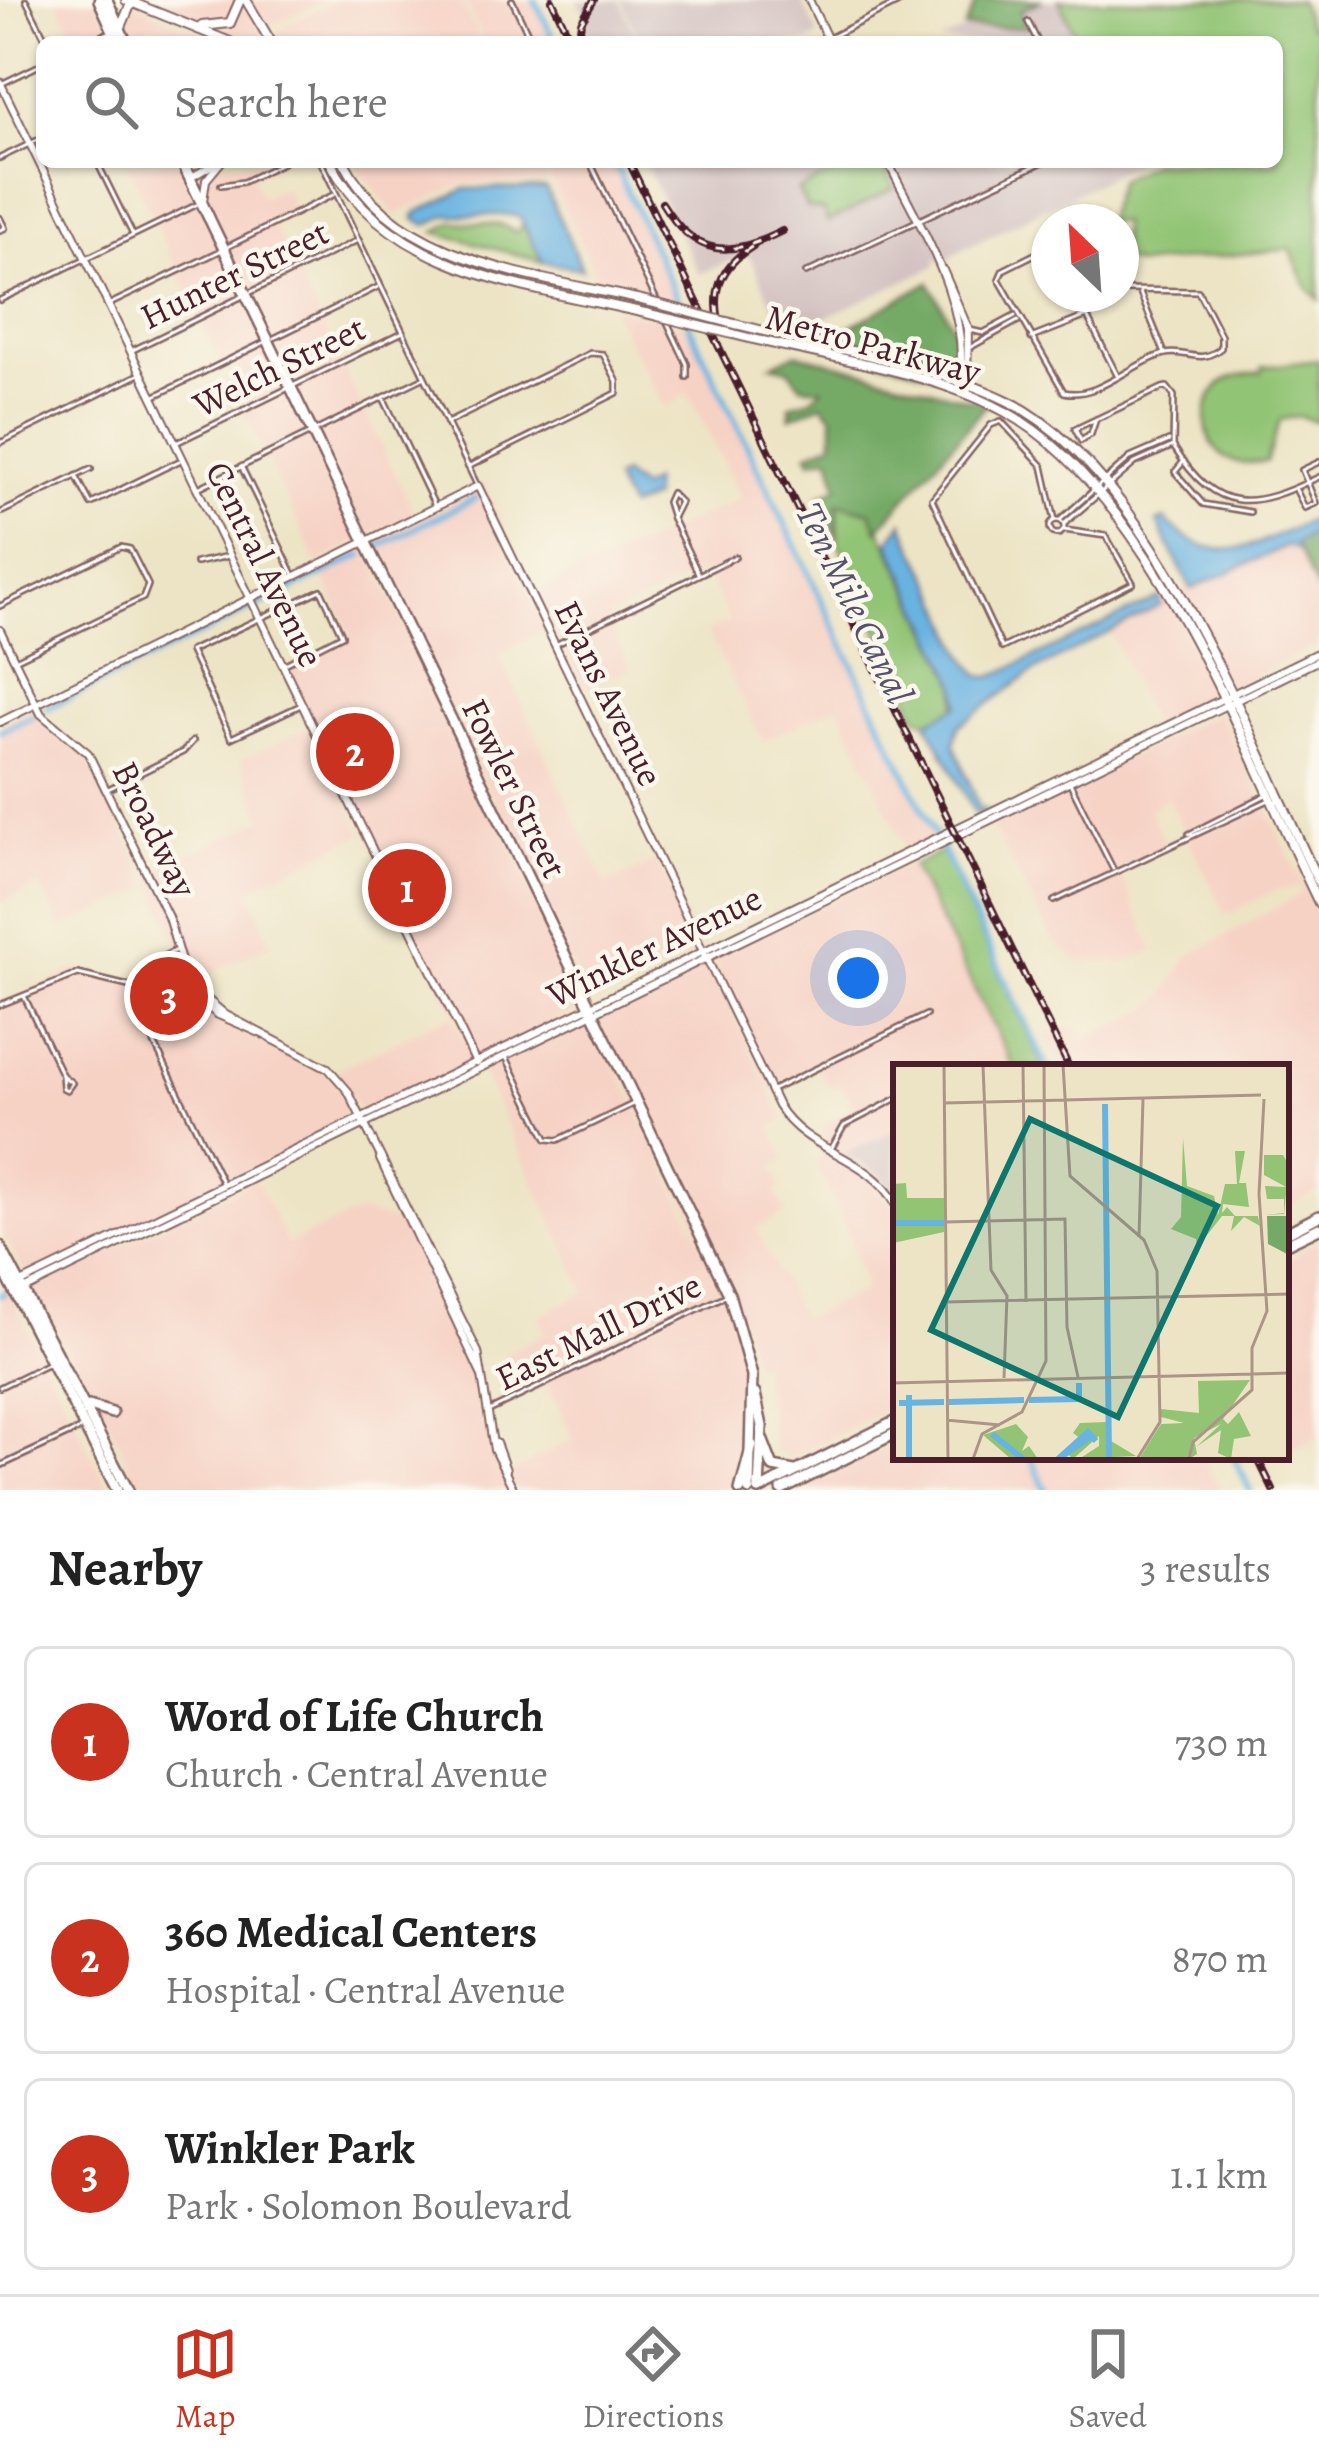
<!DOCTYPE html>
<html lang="en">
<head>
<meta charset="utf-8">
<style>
	:root { --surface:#fff; --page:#f2f2f2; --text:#222; --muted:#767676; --line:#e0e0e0; --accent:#c8321e }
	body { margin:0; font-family:Alegreya,serif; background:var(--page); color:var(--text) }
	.compass { position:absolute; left:1031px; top:204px; width:108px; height:108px; border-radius:50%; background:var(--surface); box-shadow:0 3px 9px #0004; rotate:335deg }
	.you { position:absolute; left:858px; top:978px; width:42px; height:42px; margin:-30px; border:9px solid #fff; border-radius:50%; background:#1a73e8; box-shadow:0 0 0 18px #1a73e833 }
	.badge { display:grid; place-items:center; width:78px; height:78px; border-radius:50%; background:var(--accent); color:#fff; font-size:39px; font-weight:700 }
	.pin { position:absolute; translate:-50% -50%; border:6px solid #fff; box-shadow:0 3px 12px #0006 }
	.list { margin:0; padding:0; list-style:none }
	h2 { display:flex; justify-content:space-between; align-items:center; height:156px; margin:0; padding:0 48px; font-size:51px }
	h2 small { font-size:39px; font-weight:400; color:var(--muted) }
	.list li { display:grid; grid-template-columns:78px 1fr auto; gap:36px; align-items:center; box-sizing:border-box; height:192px; margin:0 24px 24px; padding:0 24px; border:3px solid var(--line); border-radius:18px }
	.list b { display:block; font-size:45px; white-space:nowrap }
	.list p { margin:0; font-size:39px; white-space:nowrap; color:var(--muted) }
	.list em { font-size:39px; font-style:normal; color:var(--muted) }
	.icon { flex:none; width:66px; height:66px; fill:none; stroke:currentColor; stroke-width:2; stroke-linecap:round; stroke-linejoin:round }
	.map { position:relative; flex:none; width:1319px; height:1490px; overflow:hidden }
	.search { position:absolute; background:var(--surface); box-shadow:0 3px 9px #0004; left:36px; right:36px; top:36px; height:132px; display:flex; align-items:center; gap:30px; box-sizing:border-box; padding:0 42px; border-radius:18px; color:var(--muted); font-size:45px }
	.sheet { height:804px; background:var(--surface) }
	nav { display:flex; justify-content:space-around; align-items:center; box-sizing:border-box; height:168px; border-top:3px solid var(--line); background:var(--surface); font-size:33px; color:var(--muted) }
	nav a { display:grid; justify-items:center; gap:6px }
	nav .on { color:var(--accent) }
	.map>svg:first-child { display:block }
</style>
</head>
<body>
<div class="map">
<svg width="1319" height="1490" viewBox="0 0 1319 1490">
	<rect width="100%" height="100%" fill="#fbf7ec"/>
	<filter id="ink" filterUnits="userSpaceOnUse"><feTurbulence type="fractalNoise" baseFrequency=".00833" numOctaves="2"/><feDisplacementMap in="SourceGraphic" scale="24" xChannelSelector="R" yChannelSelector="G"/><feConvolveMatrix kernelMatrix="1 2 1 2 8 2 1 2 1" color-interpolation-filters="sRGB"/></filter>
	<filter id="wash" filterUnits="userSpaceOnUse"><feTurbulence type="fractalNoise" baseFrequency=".004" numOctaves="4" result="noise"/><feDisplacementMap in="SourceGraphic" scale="48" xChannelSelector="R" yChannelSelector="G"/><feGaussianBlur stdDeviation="2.7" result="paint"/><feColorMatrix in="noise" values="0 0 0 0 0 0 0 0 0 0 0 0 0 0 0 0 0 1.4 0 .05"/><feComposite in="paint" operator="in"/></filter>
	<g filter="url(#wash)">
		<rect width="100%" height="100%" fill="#ede4c5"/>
		<g fill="#f6d2c5">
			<path d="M57,0h39l20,42h-39z"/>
			<path d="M137,0h101l-10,21 -17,4z"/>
			<path d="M243,0l25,42h-33l-26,-12 26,-8z"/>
			<path d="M249,0h76l-60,29z"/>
			<path d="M338,0h123l20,42h-201l-7,-10z"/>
			<path d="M464,0h68l21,42h-69z"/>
			<path d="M133,4l92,38h-97l-5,-13z"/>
			<path d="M126,162l53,1 183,376 -45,24 -74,-154 12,-7 -22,-45 -12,5z"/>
			<path d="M185,162h100l-33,16 9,20 23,-10 12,25 -23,12 142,289 -49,23z"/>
			<path d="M353,162h186l10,21 -88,1 -66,31z"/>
			<path d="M542,162h68l71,145 -79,-20z"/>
			<path d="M611,307l79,19 243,513 -26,13 -68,-146 -76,35 -56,-109 22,-11 -24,-51 -98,48 23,50 -47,21 -104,-205 5,-2 51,111 206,-94 -53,-106 -24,15z"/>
			<path d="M477,489l69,140 -47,25 107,230 51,-23 44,89 -110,53 -223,-462z"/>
			<path d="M365,543l222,462 -111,54 -188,-390 63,-33 -32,-69z"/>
			<path d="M1289,545l7,4 23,44v51l-92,45 -49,-99 30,-5z"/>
			<path d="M1166,595l50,100 -62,35 -43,-96 49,-28 -1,-8z"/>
			<path d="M35,708l14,18 35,24 67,137 -90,41 -21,-44 -40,19v-178z"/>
			<path d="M1219,712l100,205v274l-33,17v-141h-226l-14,-31 22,-9 10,3 3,10 7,-1 54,-26 21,-16 25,-40 113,-63 -1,-7 -24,3 -50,25 -59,-118 -18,13 17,36 -48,24 37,81 -30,11 -46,-1 -24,-18 -64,-118z"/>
			<path d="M311,727l52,107 -114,55 22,54 -79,40 -42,-110 114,-54 -23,-59z"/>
			<path d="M911,863l103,204h-118v63l-52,24 23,10 15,11 14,24 -26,-30 -46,-22v-24l29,-13 -11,-26 -13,4 -12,-22 -45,19 3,9 -65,-135z"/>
			<path d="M706,961l79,159 -14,8 16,31 -13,8 7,20 -6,4 12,22 -31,15 46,91 63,-29 -18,-62 -31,-63 6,-14 36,16 38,42v196l-107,54 -16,-12 -11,-85 -9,1 -16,-55 -141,-294z"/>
			<path d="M76,969l67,18 -3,29 12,25 59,-28 115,57 32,47 -332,161 -26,-49v-225z"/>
			<path d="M451,1015l22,46 -111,54 -27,-44z"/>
			<path d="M592,1016l129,266 27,82 -5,2 3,90 -9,34h-221l-7,-16 64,-35 -25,-55 -25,13 -20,-42 43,-22 -7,-17 47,-24 -105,-222z"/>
			<path d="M256,1180l32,64 71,-32 48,13 74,154 11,71 19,40h-371l-34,-74 -74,-127z"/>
			<path d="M1319,1239v199l-33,14v-190z"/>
			<path d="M0,1276l78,151 31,63h-109z"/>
			<path d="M896,1443v14h308l16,33h-418z"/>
		</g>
		<g fill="#d1bfbf">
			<path d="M619,0l21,42h-56l4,-23 -11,-18z"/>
			<path d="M621,0h180l18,36 -12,6h-165z"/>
			<path d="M1037,0h22l20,42h-141z"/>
			<path d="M644,162h494l-188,94 1,4 -9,4 -6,-7v9l-148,69 -40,-81 -49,20z"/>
			<path d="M896,1130v64l-14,-19 -40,-21z"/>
		</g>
		<g fill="#92c474" stroke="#6e7250" stroke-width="3">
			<path d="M1059,0h240l10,26 10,2v272l-13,-14 -16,-37 -152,16 -17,-6v-37h-16l13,-42 35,-18h124v-120h-198z"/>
			<path d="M858,162h24l12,26 -66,34 -5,-12 -16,-2 -9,-18z"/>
			<path d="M453,222l49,3 14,7 7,-7 20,37 -108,-30z"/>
			<path d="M1319,360v62l-21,-6 -18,4 -14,42c-9,0 -22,2 -30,0 -39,-10 -40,-72 -3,-85 8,-3 20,-3 29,-5v-5z"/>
			<path d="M838,503l34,9 85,173 -1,22 -28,14 -11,-5 -79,-174z"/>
			<path d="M942,852l102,215h-30l-102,-201z"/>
			<path d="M176,951l13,37 22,23 -59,29c-15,-31 -9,-51 4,-82z"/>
		</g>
		<g fill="#75aa66" stroke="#606448" stroke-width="3">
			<path d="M977,0h66l-22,10 7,17 -63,1z"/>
			<path d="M929,282l28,52v46l-137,-36z"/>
			<path d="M796,353l191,51 -109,126 -7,-18 -33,-9 -1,35 -18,-41 19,-10 -8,-31 -19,4 -3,-7 25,-11v-26l-11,-12 -32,13v-12l22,-6 10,-11 -21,-2 -12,-17 -18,-4z"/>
			<path d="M1319,529v64l-24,-49z"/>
		</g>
		<g fill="#69b3e1" stroke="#5a6986" stroke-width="3">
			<path d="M546,188l36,81 -39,-7 -22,-43 -8,-4h-65l-22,10 -11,-6 1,-6 49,-24z"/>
			<path d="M623,475l18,14 11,-7 1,16 -24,10 -15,-28z"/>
			<path d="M1164,519c51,52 91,27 146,1l9,9 -24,15 2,6 -9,-4 -97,43 -34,-67z"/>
			<path d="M903,522c10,29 26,50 38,78 14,29 15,49 39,76l11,1 168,-79 2,7 -127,66 -76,55 -4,18 26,65 6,1 -10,5 -49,-93 32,-17 -2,-20 -68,-143z"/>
		</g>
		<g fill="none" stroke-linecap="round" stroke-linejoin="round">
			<g stroke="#69b3e1" stroke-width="6">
				<path d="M535,0l20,42"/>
				<path d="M614,162l69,149"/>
				<path d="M688,323l359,744"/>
				<path d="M379,546l97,-48"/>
				<path d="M47,708l315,-153"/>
				<path d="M0,731l33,-15"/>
				<path d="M0,1295l4,-2"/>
				<path d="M1031,1457l15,33"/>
				<path d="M1234,1457l16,33"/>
			</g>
		</g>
	</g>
	<g filter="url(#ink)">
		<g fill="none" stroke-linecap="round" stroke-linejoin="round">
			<defs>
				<g id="minor">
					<path d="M26,0l21,42"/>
					<path d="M512,0l20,42"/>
					<path d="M1028,22l10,20"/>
					<path d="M88,42l20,-9"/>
					<path d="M821,42l83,-42"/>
					<path d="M3,83l39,-19"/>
					<path d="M0,158l42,-20"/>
					<path d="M97,162l36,73"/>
					<path d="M321,162l156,323"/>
					<path d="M590,162l67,139"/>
					<path d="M221,185l22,-3 41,-20"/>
					<path d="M0,218l5,10 -5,2"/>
					<path d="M229,246l104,-51"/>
					<path d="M1049,247l-46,23 -4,9 65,113c34,8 68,-30 101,-38 23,-5 34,12 56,-6v-12l-23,-45 -77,-1"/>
					<path d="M806,273l237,-111"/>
					<path d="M251,292l105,-51"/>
					<path d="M1140,293l25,61"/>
					<path d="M0,300l196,-95"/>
					<path d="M110,304l110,-53"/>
					<path d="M661,309l26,55v13"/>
					<path d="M970,330l13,3 32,-17"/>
					<path d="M274,338l104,-51"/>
					<path d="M1031,338l56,-22 30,59"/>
					<path d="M971,347l47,-26"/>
					<path d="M133,350l110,-54"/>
					<path d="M155,396l110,-54"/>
					<path d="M384,399l50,105"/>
					<path d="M1096,419l-5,15 -10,7 -6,-12 87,-41 5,-1 7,9 -1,50c44,70 79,63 146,31"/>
					<path d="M447,423l143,-70 13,1 14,27v12l-149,74"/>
					<path d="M178,442l223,-109"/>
					<path d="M0,443l138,-68"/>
					<path d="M1184,461l-9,11 28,32 47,8"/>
					<path d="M242,468l51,105"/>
					<path d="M76,476l15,28 88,-43"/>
					<path d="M200,487l223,-109"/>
					<path d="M1296,490l9,18 11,-5 -14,-33 17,-8"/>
					<path d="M671,493l9,9 -8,16 -5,-16z"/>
					<path d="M0,513l91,-44"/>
					<path d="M672,518l26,55"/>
					<circle cx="1057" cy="527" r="7"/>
					<path d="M1055,520l-12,-54 -42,-45 -10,4 -59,74 70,149 131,-65 -27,-47 -42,-6"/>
					<path d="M1060,520l70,-62 39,-17"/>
					<path d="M1064,524l71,-61 38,-17"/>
					<path d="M196,563l33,-7"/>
					<path d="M0,606l121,-59 9,2 18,36 -5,13 -126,61"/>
					<path d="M557,644l178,-87"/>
					<path d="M285,664l57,-29 -21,-45 -131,61 41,87 70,-33"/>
					<path d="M1070,783l43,86"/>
					<path d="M108,789l75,-37 10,-11"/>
					<path d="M1189,834l77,-39"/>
					<path d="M1054,901l215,-101"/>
					<path d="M174,951l-19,10 -13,36 2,25 79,162"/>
					<path d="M24,996l38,79"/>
					<path d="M0,1005l78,-31 67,16"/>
					<path d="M506,1057l41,82 11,1 77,-37"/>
					<path d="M62,1075l10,8 -5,7 -4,-2z"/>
					<path d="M772,1090l154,-75"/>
					<path d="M830,1151l14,-25 52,-27"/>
					<path d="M0,1387l47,-23"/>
					<path d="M491,1410l234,-114"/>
					<path d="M0,1466l82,-38"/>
				</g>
				<g id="tertiary">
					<path d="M809,0l20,42"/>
					<path d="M0,82l476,981"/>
					<path d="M888,162c33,67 84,144 71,221"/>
					<path d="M192,177l25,-15"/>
					<path d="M203,201l3,-21 15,-18"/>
					<path d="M943,270l25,58 -1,60"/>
					<path d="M0,630l41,84 47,39 80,164 21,71 27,26 44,19"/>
					<path d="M0,722l478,-236 300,620c30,48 91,49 118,98"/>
					<path d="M187,982l39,33 102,53 20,23 130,261 16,98 20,40"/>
					<path d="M380,1159l101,215"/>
					<path d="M17,1285l1302,-633"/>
					<path d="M22,1291l1297,-631"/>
					<path d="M496,1443l10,27"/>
				</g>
				<g id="secondary">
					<path d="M126,0l104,42"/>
					<path d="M246,0l25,42"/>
					<path d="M202,26l28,-3 10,-23"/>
					<path d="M121,27l11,-26"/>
					<path d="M330,162c63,117 210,125 328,154"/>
					<path d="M344,162c54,105 201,114 306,140"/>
					<path d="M727,322c85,22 204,41 281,79 146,72 242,340 311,482"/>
					<path d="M733,334c88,23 191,34 271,77 147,78 244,346 315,492"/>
				</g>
				<g id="primary">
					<path d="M99,0l19,42"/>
					<path d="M107,0l19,42"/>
					<path d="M182,162l547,1132 23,82 -3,114"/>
					<path d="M182,162l27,56"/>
					<path d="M0,1246l128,244"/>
					<path d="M0,1263l117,227"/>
					<path d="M755,1394l7,32 -3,64"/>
					<path d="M89,1406l23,7"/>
				</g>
				<g id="trunk">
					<path d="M1286,1233l33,-17"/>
					<path d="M1286,1244l33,-16"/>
					<path d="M763,1441l10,26 21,4"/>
					<path d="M740,1490l12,-45"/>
					<path d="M759,1490l137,-69"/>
					<path d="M782,1490l114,-57"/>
				</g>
			</defs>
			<use href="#minor" stroke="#836461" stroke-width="8"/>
			<use href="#tertiary" stroke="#836461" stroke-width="10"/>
			<use href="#secondary" stroke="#836461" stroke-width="12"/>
			<use href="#primary" stroke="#836461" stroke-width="14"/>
			<use href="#trunk" stroke="#836461" stroke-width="14"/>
			<use href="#minor" stroke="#fff" stroke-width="3"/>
			<use href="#tertiary" stroke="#fff" stroke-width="6"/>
			<use href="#secondary" stroke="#fff" stroke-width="8"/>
			<use href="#primary" stroke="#fff" stroke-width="9"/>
			<use href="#trunk" stroke="#fff" stroke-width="9"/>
			<defs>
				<g id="rail">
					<path d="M552,0l20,42"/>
					<path d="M578,42l3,-20 13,-22"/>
					<path d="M629,162l440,905"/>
					<path d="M662,203c34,55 67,55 120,28"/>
					<path d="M722,332c-12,-38 -3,-65 31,-86"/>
					<path d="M1257,1457l16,33"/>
				</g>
			</defs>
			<use href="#rail" stroke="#4a1f2b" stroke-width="8"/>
			<use href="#rail" stroke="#fbf7ec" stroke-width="3" stroke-dasharray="9" stroke-linecap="butt"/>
			<defs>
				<g id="secondary-bridge">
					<path d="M650,302l77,20"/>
					<path d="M658,316l75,18"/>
				</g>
			</defs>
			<use href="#secondary-bridge" stroke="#836461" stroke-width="12" stroke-linecap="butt"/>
			<use href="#secondary-bridge" stroke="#fff" stroke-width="8"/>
		</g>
	</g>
	<g text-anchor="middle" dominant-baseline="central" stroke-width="9" stroke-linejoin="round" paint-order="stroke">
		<g font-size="36" fill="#4a1f2b" stroke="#fbf7ec">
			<text transform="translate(234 274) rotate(-26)">Hunter Street</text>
			<text transform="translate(873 344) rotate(15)">Metro Parkway</text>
			<text transform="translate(279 366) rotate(-26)">Welch Street</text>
			<text transform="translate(265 564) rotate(64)">Central Avenue</text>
			<text transform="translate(609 693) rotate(64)">Evans Avenue</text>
			<text transform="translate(515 788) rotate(64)">Fowler Street</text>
			<text transform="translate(155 829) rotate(64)">Broadway</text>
			<text transform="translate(654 946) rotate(-26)">Winkler Avenue</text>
			<text transform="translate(598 1331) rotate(-26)">East Mall Drive</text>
		</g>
		<g font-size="39" font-style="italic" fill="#55536b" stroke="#fbf7ec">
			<text transform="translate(855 603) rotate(64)">Ten Mile Canal</text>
		</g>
	</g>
	<g transform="translate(893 1064)">
		<rect width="396" height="396" fill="#ede4c5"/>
		<path d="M290,74l4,48 27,10 4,19 7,-31h12l-2,-33h10l-6,32h7l3,24 -26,-3 -1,9 5,-6 8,9h23l2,10 -16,-9 -13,14 3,-15h-12l-25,32 -1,-9 -25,-10 10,-12zM371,91h19l6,10 -5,49 -19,1 19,-2v-14h-17l-2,-13 21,1 -22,-12zM13,119l1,15h37v34l-51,11v-59zM357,316l-27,39 5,5 11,-12 12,24 -17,3 -3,20 -13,-6 3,-23 -25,17 25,-23 -27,14 3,16 -8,5h-50l22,-35 23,-1 -23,-6v-8l38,4 -1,-32zM218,317v60l25,15 -57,3 20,-13v-10l-26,23 -6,-6 14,-14 -8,-6 7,-10 27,-1 2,21zM123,360l12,13 -6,14 7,-5 9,13h-27l-28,-24z" fill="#92c474"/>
		<path d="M374,152h22v39l-21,-11z" fill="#75aa66"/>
		<path fill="none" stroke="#69b3e1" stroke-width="6" d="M212,40l4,355M0,159h51M136,336l50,-1v-16M56,338l75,-2M6,339l45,-1M99,370l31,25M16,395v-64M165,395l34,-23M165,395l30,-27 8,9"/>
		<path fill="none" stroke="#ac9587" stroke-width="3" d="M51,1l4,394M90,1l8,205 16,26 -3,82M130,1l3,237M170,1l7,111 74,64 13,31 3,151 -23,37M51,39l317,-8M52,158l120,-3 2,108 11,50M246,173l4,-138M53,238l343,-8M0,319l396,-10M53,356l54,5M80,395l9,-25 40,-22 24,-51 -2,-296M296,395l4,-17 59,-52v-42l15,-37 -8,-117 5,-95"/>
		<path fill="#0f766e" fill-opacity="0.15" stroke="#0f766e" stroke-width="6" d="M137,55l187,87 -99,211 -187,-87z"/>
		<rect width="396" height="396" fill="none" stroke="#4a1f2b" stroke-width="6"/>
	</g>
</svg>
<svg class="compass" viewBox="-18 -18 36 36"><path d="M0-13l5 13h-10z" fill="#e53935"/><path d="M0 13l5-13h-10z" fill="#767676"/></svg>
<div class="you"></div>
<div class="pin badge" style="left:407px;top:888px">1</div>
<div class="pin badge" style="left:355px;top:752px">2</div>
<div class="pin badge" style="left:169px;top:996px">3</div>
<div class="search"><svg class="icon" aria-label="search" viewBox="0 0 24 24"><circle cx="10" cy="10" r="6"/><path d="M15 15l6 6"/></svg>Search here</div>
</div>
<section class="sheet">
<h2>Nearby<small>3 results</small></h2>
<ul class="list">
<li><span class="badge">1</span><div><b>Word of Life Church</b><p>Church · Central Avenue</p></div><em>730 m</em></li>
<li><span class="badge">2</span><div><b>360 Medical Centers</b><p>Hospital · Central Avenue</p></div><em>870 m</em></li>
<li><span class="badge">3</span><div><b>Winkler Park</b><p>Park · Solomon Boulevard</p></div><em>1.1 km</em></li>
</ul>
</section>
<nav>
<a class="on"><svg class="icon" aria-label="map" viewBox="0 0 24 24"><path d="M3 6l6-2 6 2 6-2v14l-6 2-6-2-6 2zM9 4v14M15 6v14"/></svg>Map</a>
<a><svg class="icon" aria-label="directions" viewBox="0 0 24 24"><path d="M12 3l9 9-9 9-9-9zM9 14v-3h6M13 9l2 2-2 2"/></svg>Directions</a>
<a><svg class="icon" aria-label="saved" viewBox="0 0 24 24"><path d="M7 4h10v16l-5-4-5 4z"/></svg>Saved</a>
</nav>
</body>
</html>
